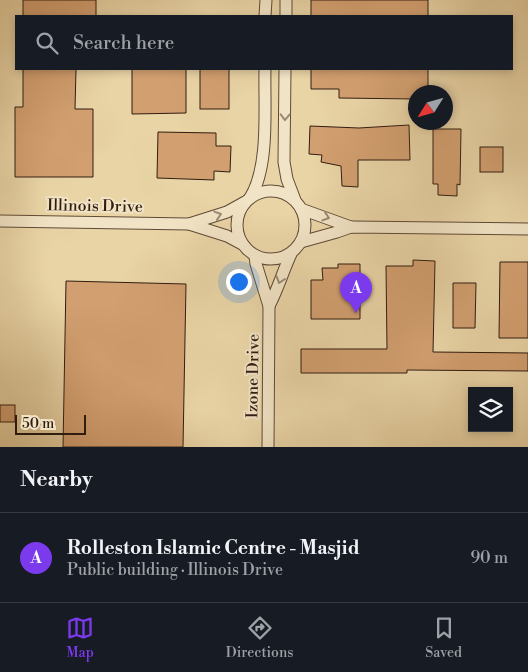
<!DOCTYPE html>
<html lang="en">
<head>
<meta charset="utf-8">
<style>
	:root { --surface:#171b24; --page:#20242c; --text:#f1f3f6; --muted:#9ea1a6; --line:#363941; --accent:#7c3aed }
	body { margin:0; font-family:"Libre Bodoni",serif; background:var(--page); color:var(--text) }
	.controls { position:absolute; right:15px; bottom:15px; display:grid; overflow:hidden; border-radius:0px; box-shadow:0 2px 8px #0003 }
	.controls button { width:45px; height:45px; display:grid; place-items:center; padding:0; border:0; border-bottom:1px solid var(--line); background:var(--surface); color:var(--text); font:25px sans-serif }
	.compass { position:absolute; left:408px; top:85px; width:45px; height:45px; border-radius:50%; background:var(--surface); box-shadow:0 2px 8px #0003; rotate:233deg }
	.scale { position:absolute; left:15px; bottom:12px; width:71px; box-sizing:border-box; padding-left:5px; border:2px solid #311c10; border-top:0; font-size:14px; line-height:18px; white-space:nowrap; color:#311c10; -webkit-text-stroke:4px #f1e3c5; paint-order:stroke }
	.you { position:absolute; left:238px; top:281px; width:18px; height:18px; margin:-12px; border:4px solid #fff; border-radius:50%; background:#1a73e8; box-shadow:0 0 0 8px #1a73e833 }
	.badge { display:grid; place-items:center; width:32px; height:32px; border-radius:50%; background:var(--accent); color:#fff; font-size:16px; font-weight:700 }
	.pin { position:absolute; translate:-50% -41px; filter:drop-shadow(0 1px 2px #0008) }
	.pin::after { content:''; position:absolute; top:26px; width:18px; height:15px; background:inherit; clip-path:polygon(0 0,100% 0,50% 100%) }
	.list { margin:0; padding:0; list-style:none }
	h2 { display:flex; justify-content:space-between; align-items:center; height:65px; margin:0; padding:0 20px; font-size:21px }
	h2 small { font-size:16px; font-weight:400; color:var(--muted) }
	.list li { display:grid; grid-template-columns:32px 1fr auto; gap:15px; align-items:center; box-sizing:border-box; height:90px; padding:0 20px; border-top:1px solid var(--line) }
	.list b { display:block; font-size:19px; white-space:nowrap }
	.list p { margin:0; font-size:16px; white-space:nowrap; color:var(--muted) }
	.list em { font-size:16px; font-style:normal; color:var(--muted) }
	.icon { flex:none; width:28px; height:28px; fill:none; stroke:currentColor; stroke-width:2; stroke-linecap:round; stroke-linejoin:round }
	.map { position:relative; flex:none; width:528px; height:447px; overflow:hidden }
	.search { position:absolute; background:var(--surface); box-shadow:0 2px 8px #0003; left:15px; right:15px; top:15px; height:55px; display:flex; align-items:center; gap:12px; box-sizing:border-box; padding:0 18px; border-radius:0px; color:var(--muted); font-size:19px }
	.sheet { height:155px; background:var(--surface) }
	nav { display:flex; justify-content:space-around; align-items:center; box-sizing:border-box; height:70px; border-top:1px solid var(--line); background:var(--surface); font-size:14px; color:var(--muted) }
	nav a { display:grid; justify-items:center; gap:2px }
	nav .on { color:var(--accent) }
	.map>svg:first-child { display:block }
</style>
</head>
<body>
<div class="map">
<svg width="528" height="447" viewBox="0 0 528 447">
	<rect width="100%" height="100%" fill="#e9d4a6"/>
	<filter id="stains"><feTurbulence type="fractalNoise" baseFrequency=".004" numOctaves="4"/><feColorMatrix values="0 0 0 0 .2 0 0 0 0 .09 0 0 0 0 .02 0 0 0 .5 -.17"/></filter>
	<radialGradient id="worn" r=".72"><stop offset=".6" stop-color="#630" stop-opacity="0"/><stop offset="1" stop-color="#630" stop-opacity=".3"/></radialGradient>
	<g fill="#d29f70" stroke="#311c10">
		<rect x="23" y="0" width="73" height="16"/>
		<rect x="311" y="0" width="117" height="16"/>
		<path d="M23,69h53l-1,40h18v68h-78v-70h8z"/>
		<path d="M132,69h54v44l-54,1z"/>
		<rect x="200" y="69" width="29" height="40"/>
		<path d="M311,69h117v23h-12v7l-77,-1v-9h-28z"/>
		<path d="M409,125l1,35h-52v27l-16,-1 -1,-20 -20,-4 1,-7 -13,-1 1,-28 49,2z"/>
		<path d="M433,129h28l-1,56 -3,-1v12l-19,-1v-11h-5z"/>
		<path d="M158,132l58,1v13h15l-1,26 -16,-1v9l-57,-2z"/>
		<rect x="480" y="147" width="23" height="25"/>
		<path d="M413,260l22,1 -2,91 95,1v18l-121,-1v3h-106v-24h86l-1,-83h27z"/>
		<path d="M500,262h28v76h-29z"/>
		<path d="M338,264h22v55h-49v-39h12l-1,-12h16z"/>
		<path d="M66,281l120,3 -3,163h-120z"/>
		<path d="M453,283h23l-1,45h-22z"/>
		<rect x="0" y="405" width="15" height="17"/>
	</g>
	<g fill="none" stroke-linecap="round" stroke-linejoin="round">
		<defs>
			<g id="minor">
				<path d="M265,16l1,-16"/>
				<path d="M286,16v-16"/>
				<path d="M285,69l-1,93 3,17 8,21"/>
				<circle cx="271" cy="225" r="34"/>
				<path d="M250,198c20,-32 14,-92 15,-129"/>
				<path d="M301,209l50,18"/>
				<path d="M0,221l189,3 38,-12 18,-10"/>
				<path d="M189,224l38,12 15,8"/>
				<path d="M301,242l36,-10 14,-5 177,2"/>
				<path d="M255,256l1,8 13,42 -1,141"/>
				<path d="M269,306c9,-17 14,-35 22,-52"/>
			</g>
		</defs>
		<use href="#minor" stroke="#5f4a36" stroke-width="13"/>
		<use href="#minor" stroke="#f1e3c5" stroke-width="11"/>
	</g>
	<defs><path id="oneway-chevron" d="M-2-3.5L2.5 0L-2 3.5" fill="none" stroke-width="1.6" stroke-linecap="round" stroke-linejoin="round" transform="scale(1.25)"/></defs>
	<g stroke="#9b8974">
		<use href="#oneway-chevron" transform="translate(285 117) rotate(91)"/>
		<use href="#oneway-chevron" transform="translate(218 215) rotate(-18)"/>
		<use href="#oneway-chevron" transform="translate(326 217) rotate(18)"/>
		<use href="#oneway-chevron" transform="translate(280 280) rotate(108)"/>
	</g>
	<g text-anchor="middle" dominant-baseline="central" stroke-width="4" stroke-linejoin="round" paint-order="stroke">
		<g font-size="16" fill="#311c10" stroke="#f1e3c5">
			<text transform="translate(95 206) rotate(1)">Illinois Drive</text>
			<text transform="translate(253 376) rotate(-89)">Izone Drive</text>
		</g>
	</g>
	<rect width="100%" height="100%" filter="url(#stains)"/>
	<rect width="100%" height="100%" fill="url(#worn)"/>
</svg>
<div class="controls">
<button><svg class="icon" aria-label="layers" viewBox="0 0 24 24"><path d="M12 4l9 5-9 5-9-5zM3 14l9 5 9-5"/></svg></button>
</div>
<svg class="compass" viewBox="-18 -18 36 36"><path d="M0-13l5 13h-10z" fill="#e53935"/><path d="M0 13l5-13h-10z" fill="#9ea1a6"/></svg>
<div class="scale">50 m</div>
<div class="you"></div>
<div class="pin badge" style="left:356px;top:313px">A</div>
<div class="search"><svg class="icon" aria-label="search" viewBox="0 0 24 24"><circle cx="10" cy="10" r="6"/><path d="M15 15l6 6"/></svg>Search here</div>
</div>
<section class="sheet">
<h2>Nearby<small></small></h2>
<ul class="list">
<li><span class="badge">A</span><div><b>Rolleston Islamic Centre - Masjid</b><p>Public building · Illinois Drive</p></div><em>90 m</em></li>
</ul>
</section>
<nav>
<a class="on"><svg class="icon" aria-label="map" viewBox="0 0 24 24"><path d="M3 6l6-2 6 2 6-2v14l-6 2-6-2-6 2zM9 4v14M15 6v14"/></svg>Map</a>
<a><svg class="icon" aria-label="directions" viewBox="0 0 24 24"><path d="M12 3l9 9-9 9-9-9zM9 14v-3h6M13 9l2 2-2 2"/></svg>Directions</a>
<a><svg class="icon" aria-label="saved" viewBox="0 0 24 24"><path d="M7 4h10v16l-5-4-5 4z"/></svg>Saved</a>
</nav>
</body>
</html>
